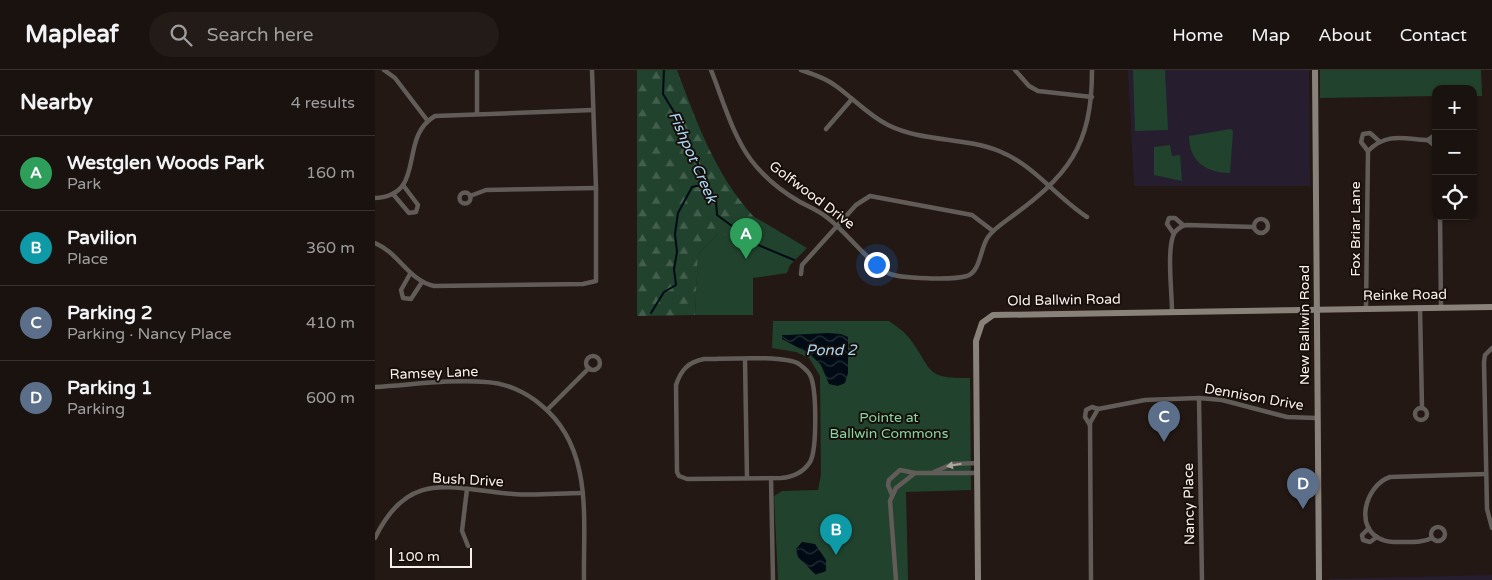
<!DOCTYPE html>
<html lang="en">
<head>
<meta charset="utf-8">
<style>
	:root { --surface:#1a120e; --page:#231b17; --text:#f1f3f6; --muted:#9f9e9e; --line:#38322e; --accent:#8c9099 }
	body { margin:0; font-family:"Varela Round",sans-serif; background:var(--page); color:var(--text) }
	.controls { position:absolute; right:15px; top:15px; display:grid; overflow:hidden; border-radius:10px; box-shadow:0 1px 4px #0004 }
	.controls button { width:45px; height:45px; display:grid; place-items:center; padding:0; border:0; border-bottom:1px solid var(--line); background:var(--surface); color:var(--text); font:25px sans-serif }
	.scale { position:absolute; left:15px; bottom:12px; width:82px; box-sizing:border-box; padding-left:5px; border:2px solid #f7efec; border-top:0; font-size:14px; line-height:18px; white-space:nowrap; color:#f7efec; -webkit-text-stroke:4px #190f0a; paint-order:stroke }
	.you { position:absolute; left:501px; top:194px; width:18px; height:18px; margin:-12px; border:4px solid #fff; border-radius:50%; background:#1a73e8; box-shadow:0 0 0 8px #1a73e833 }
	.badge { display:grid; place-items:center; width:32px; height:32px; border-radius:50%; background:var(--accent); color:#fff; font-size:16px; font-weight:700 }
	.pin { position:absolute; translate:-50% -41px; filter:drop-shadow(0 1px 2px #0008) }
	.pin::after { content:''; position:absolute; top:26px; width:18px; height:15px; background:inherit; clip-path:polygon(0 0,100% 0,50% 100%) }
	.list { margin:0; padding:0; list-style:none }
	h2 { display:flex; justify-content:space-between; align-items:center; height:65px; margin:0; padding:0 20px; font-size:21px }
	h2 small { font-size:16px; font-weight:400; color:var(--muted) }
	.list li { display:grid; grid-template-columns:32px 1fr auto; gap:15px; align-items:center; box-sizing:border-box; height:75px; padding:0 20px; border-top:1px solid var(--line) }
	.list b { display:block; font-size:19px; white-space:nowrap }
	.list p { margin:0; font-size:16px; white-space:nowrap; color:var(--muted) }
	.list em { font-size:16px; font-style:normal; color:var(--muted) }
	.icon { flex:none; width:28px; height:28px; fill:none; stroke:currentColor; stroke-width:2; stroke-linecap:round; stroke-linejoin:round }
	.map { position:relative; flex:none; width:1117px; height:510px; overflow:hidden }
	header { display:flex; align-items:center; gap:30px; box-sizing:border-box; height:70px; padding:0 25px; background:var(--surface); border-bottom:1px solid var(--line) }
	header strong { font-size:24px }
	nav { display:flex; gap:28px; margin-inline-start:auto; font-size:18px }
	.search { width:350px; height:45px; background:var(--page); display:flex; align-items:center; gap:12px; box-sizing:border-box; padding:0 18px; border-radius:28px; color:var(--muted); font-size:19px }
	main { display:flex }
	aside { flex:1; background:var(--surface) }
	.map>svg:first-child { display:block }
</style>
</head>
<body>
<header>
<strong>Mapleaf</strong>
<div class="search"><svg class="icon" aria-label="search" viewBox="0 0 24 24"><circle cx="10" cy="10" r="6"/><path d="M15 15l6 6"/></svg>Search here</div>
<nav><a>Home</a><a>Map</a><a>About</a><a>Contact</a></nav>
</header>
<main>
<aside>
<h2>Nearby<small>4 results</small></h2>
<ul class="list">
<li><span class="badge" style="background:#2e9e5b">A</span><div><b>Westglen Woods Park</b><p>Park</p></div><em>160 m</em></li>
<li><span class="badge" style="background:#0f9aa8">B</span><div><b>Pavilion</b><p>Place</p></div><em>360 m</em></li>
<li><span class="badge" style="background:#5c6f8a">C</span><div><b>Parking 2</b><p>Parking · Nancy Place</p></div><em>410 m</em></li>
<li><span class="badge" style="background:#5c6f8a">D</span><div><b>Parking 1</b><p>Parking</p></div><em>600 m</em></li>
</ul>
</aside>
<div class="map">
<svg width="1117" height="510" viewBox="0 0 1117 510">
	<defs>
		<pattern id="forest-firs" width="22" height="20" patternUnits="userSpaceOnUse" patternTransform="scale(1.25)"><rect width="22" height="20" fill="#21432e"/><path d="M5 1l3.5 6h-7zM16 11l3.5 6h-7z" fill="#425e4c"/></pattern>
		<pattern id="water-waves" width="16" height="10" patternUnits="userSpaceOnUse" patternTransform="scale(1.25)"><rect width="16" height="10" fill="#000b15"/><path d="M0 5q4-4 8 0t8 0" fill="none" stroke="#262f37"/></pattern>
	</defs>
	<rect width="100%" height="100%" fill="#231813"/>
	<g fill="#261e2e">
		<path d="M753,0h181l1,116h-176z"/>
		<path d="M1117,505v5h-163v-1z"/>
	</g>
	<g fill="#21432e">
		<path d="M758,0h32l3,60 -33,1z"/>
		<path d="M945,0h161l1,26h-9v-7h-37v7l-116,2z"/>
		<path d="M856,59l2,2 -3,42c-24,0 -41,-12 -41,-37z"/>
		<path d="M795,75l2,11 8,-1 2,26 -28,-6v-28z"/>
		<path d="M359,125l19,21 54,32 -17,17 -3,8 -34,5v37h-58l3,-61 19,-19z"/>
		<path d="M398,251h116c7,5 16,11 21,18 23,31 14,40 60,39l1,112 -65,2 2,88h-130l-4,-84 8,-5 36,-1 3,-16 -1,-98 -11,-18 -13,-6 -24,-4z"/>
	</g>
	<path fill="url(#forest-firs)" d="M262,0h40c20,53 38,104 76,146l-15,18 -21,1 -19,19 -3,61 -58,1z"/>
	<g fill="url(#water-waves)">
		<path d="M453,263l13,1 7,3v36l-3,10 -7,3 -9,-2 -8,-19 -11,-11 -28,-15v-4h5z"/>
		<path d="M427,472l13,2 11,16v11l-10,4 -18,-18 -2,-8z"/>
	</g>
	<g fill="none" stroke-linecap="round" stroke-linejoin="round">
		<g stroke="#000b15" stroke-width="2">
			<path d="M289,0l-1,24 19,31 24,59 10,17 1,14 15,11 7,11 55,23"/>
			<path d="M276,243l13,-21 12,-7 -2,-16 3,-17 -2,-18 3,-21 14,-26 14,-3"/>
		</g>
		<g stroke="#615c58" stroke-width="4.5">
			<path d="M9,0l11,8 32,42"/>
			<path d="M336,0c12,30 21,64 40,90 13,17 30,31 49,42 10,5 20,9 29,17 19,15 38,42 59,54 11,6 66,7 79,3 14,-5 13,-28 21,-39 5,-7 12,-12 19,-17 61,-44 85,-73 85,-150"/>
			<path d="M426,0c12,4 25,8 35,16 18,13 32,29 52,39 34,17 76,12 111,26 35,14 57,46 88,66"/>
			<path d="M640,0l14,16 9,5 54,6"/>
			<path d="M102,2v41"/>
			<path d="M451,59l26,-30"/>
			<path d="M1053,70l8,7"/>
			<path d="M1053,70l8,-6"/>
			<path d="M993,81l-7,-9 2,-8 7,-1 9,8"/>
			<circle cx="90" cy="128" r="5.5"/>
			<path d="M18,124l16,19 7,-1 2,-7 -15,-20"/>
			<path d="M95,126l16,-6 110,-2"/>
			<path d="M0,128c53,-3 22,-60 60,-82l158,-6"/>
			<path d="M1065,146l1,91"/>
			<circle cx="886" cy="156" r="7"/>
			<path d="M799,164l-7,-10 2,-6h6l8,7"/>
			<path d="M0,173c24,10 33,37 59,43l149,-2 13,-3v-93l-4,-118"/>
			<path d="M35,204l-9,16 2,8 8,1 11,-17"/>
			<path d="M426,204l1,-9 54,-60 14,-9 102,19 21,16"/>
			<path d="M991,238l2,-157c19,-19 36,-12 60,-11"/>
			<path d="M1045,238l2,100"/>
			<path d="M797,242c0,-19 -5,-59 1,-76 1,-5 9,-11 14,-11l67,2"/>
			<path d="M1117,278l-7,7 -1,7 3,147 5,19"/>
			<circle cx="218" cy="293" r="7"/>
			<path d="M329,289c20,0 81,-4 95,5 4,3 9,7 11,11 7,13 7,75 0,87 -7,11 -17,15 -29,16l-94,1 -8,-3 -2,-4 -1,-87c5,-15 12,-23 28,-26z"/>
			<path d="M370,290l2,118"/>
			<path d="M0,317c36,-2 75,-8 111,-5 20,1 40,10 55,23 53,43 42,115 43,175"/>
			<path d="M824,328l3,182"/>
			<circle cx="1046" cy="344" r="6"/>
			<path d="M172,340l42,-42"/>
			<path d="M715,355l-5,-8 1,-7 6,-3 6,2"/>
			<path d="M559,402l18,-8 25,-1"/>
			<path d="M396,408l2,102"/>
			<path d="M92,419l-5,42 6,15"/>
			<path d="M517,425l-4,-10 1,-5 11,-10 15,3"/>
			<circle cx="1063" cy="464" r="7"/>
			<path d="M994,458l-7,7 1,5 7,2 7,-5"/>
			<path d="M0,468c34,-70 75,-49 138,-44 23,2 47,-1 70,-1"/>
			<path d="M1057,468c-8,4 -16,4 -26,4 -7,0 -16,1 -23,-2 -30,-10 -18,-55 7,-63l96,-3"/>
			<path d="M521,510l-6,-79 6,-13 19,-15h62"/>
			<path d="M716,510l-1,-157 8,-14 47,-9 54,-2 23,2 65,17 30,1"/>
		</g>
		<g stroke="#89827b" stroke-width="6">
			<path d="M940,0l4,510"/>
			<path d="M603,510l-2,-239 6,-18 11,-8 499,-8"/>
		</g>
	</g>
	<defs><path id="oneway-solid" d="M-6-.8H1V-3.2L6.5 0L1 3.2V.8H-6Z" transform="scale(1.25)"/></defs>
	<use fill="#aca6a2" href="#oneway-solid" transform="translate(579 395) rotate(170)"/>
	<g text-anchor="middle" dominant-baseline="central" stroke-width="4" stroke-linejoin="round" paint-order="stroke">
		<g font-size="14" fill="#f7efec" stroke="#190f0a">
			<text transform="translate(437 125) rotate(37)">Golfwood Drive</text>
			<text transform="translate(980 159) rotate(-90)">Fox Briar Lane</text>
			<text transform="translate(1030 225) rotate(-1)">Reinke Road</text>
			<text transform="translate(689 230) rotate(-1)">Old Ballwin Road</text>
			<text transform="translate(929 255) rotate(-90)">New Ballwin Road</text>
			<text transform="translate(59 303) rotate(-2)">Ramsey Lane</text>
			<text transform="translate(879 327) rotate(10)">Dennison Drive</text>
			<text transform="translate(93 410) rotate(3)">Bush Drive</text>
			<text transform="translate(814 434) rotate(-91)">Nancy Place</text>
		</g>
		<g font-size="14" fill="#85d6a2" stroke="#190f0a">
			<text x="514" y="347">Pointe at<tspan x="514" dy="16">Ballwin Commons</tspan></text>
		</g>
		<g font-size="15" font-style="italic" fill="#a8d8f6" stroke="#190f0a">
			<text transform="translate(318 87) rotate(66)">Fishpot Creek</text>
			<text x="456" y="280">Pond 2</text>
		</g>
	</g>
</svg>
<div class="controls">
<button>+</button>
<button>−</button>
<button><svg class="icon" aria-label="locate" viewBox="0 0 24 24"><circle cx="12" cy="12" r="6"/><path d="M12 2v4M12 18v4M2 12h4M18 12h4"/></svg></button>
</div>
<div class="scale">100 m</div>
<div class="you"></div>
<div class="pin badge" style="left:371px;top:189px;background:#2e9e5b">A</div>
<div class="pin badge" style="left:461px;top:485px;background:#0f9aa8">B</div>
<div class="pin badge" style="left:789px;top:372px;background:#5c6f8a">C</div>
<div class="pin badge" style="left:928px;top:439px;background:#5c6f8a">D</div>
</div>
</main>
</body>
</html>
